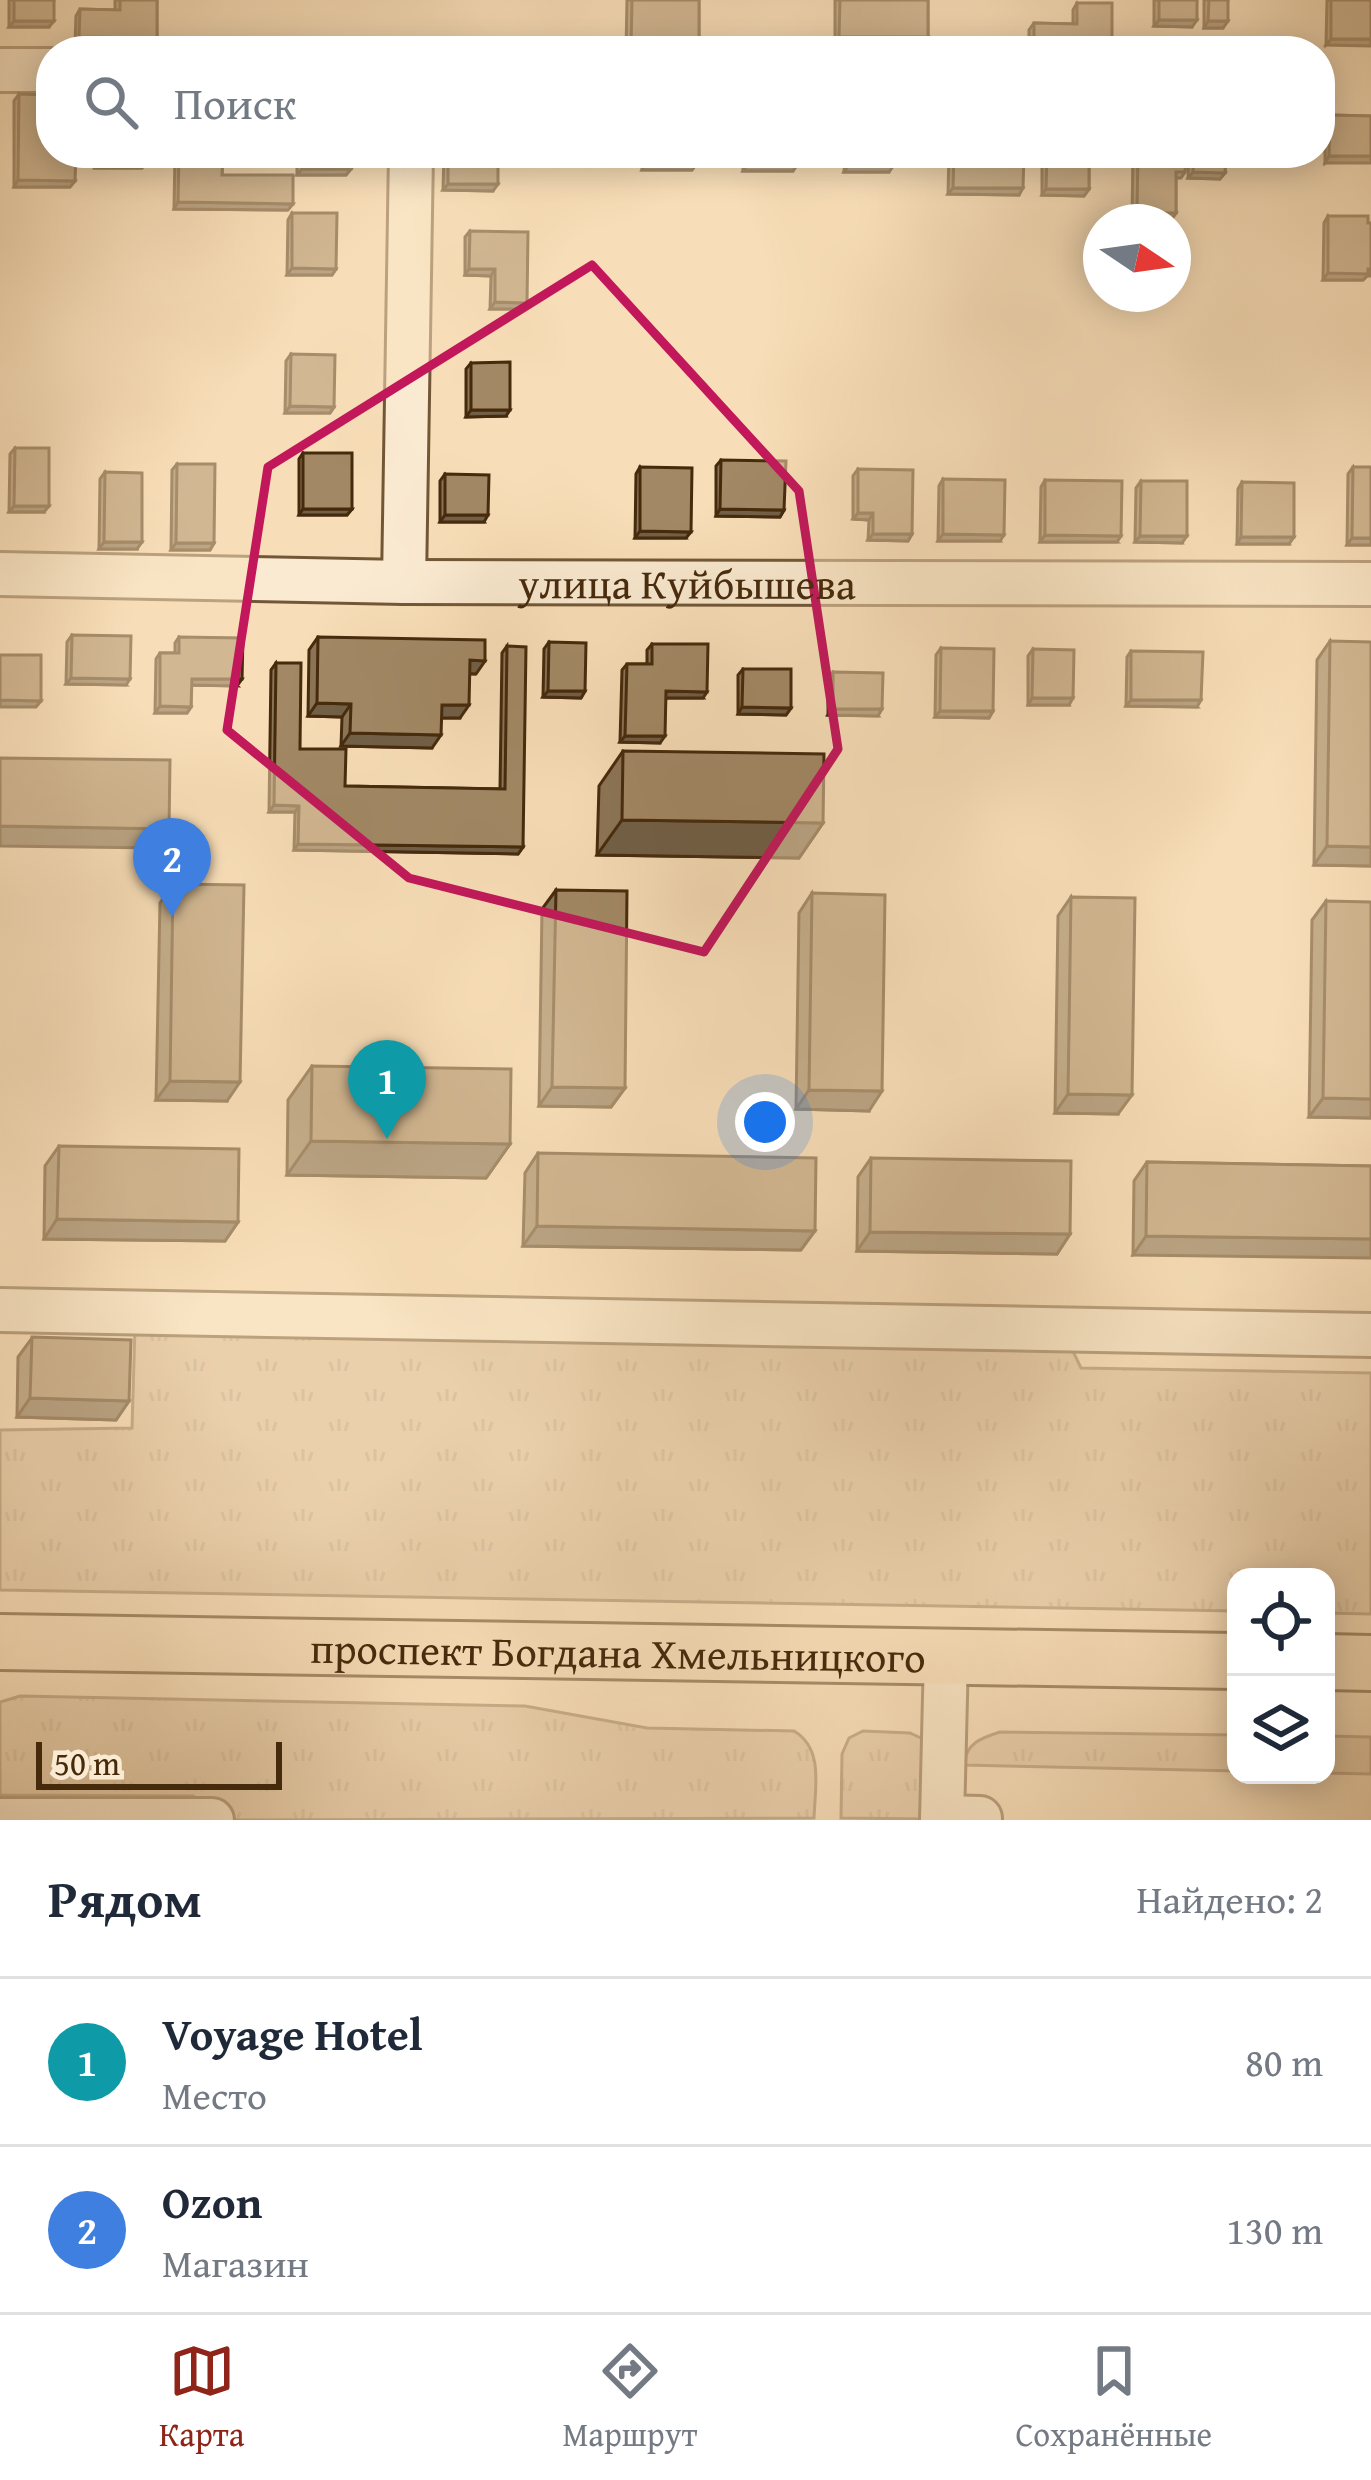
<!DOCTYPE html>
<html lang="ru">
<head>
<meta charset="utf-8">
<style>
	:root { --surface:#fff; --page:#f6f6f7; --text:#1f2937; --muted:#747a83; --line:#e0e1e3; --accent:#8f2418 }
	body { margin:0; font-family:"Gentium Book Plus",serif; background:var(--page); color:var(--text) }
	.controls { position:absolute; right:36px; bottom:36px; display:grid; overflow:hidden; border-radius:24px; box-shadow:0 6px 30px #0003 }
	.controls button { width:108px; height:108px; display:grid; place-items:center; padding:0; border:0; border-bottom:3px solid var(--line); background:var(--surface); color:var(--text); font:60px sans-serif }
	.compass { position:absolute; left:1083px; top:204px; width:108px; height:108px; border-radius:50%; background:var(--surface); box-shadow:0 6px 30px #0003; rotate:103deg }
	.scale { position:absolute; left:36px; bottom:30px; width:246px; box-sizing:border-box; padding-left:12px; border:6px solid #452a0c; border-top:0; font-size:33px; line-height:42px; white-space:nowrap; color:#452a0c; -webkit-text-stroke:9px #faead1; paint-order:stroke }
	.you { position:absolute; left:765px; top:1122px; width:42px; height:42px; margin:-30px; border:9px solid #fff; border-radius:50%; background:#1a73e8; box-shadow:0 0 0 18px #1a73e833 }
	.badge { display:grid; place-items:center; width:78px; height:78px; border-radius:50%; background:var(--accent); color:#fff; font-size:39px; font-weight:700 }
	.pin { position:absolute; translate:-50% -99px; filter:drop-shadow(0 3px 6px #0008) }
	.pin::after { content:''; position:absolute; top:63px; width:42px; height:36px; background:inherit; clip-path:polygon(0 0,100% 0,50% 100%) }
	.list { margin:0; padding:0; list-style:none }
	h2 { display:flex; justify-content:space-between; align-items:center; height:156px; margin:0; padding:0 48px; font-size:51px }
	h2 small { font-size:39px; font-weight:400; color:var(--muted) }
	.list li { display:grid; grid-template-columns:78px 1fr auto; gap:36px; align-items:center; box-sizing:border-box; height:168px; padding:0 48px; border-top:3px solid var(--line) }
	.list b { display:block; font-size:45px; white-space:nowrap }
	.list p { margin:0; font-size:39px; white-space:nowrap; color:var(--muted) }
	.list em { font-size:39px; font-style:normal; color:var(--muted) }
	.icon { flex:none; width:66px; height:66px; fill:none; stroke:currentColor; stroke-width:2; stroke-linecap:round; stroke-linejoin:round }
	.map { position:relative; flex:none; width:1371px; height:1820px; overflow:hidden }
	.search { position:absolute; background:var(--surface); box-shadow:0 6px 30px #0003; left:36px; right:36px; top:36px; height:132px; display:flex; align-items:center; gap:30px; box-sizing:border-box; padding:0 42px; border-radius:48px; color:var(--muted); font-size:45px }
	.sheet { height:492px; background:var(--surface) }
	nav { display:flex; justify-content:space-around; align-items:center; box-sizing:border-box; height:168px; border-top:3px solid var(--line); background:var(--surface); font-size:33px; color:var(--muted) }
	nav a { display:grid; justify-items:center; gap:6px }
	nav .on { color:var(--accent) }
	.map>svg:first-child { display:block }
</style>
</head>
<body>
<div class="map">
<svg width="1371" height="1820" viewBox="0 0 1371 1820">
	<defs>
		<pattern id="grass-tufts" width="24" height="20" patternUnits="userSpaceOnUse" patternTransform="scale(3)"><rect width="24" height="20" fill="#dabf9b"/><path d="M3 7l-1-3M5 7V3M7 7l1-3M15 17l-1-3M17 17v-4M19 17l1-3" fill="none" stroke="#bca484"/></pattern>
	</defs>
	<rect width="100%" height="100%" fill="#f8deb8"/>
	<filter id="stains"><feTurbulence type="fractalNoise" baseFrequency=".00167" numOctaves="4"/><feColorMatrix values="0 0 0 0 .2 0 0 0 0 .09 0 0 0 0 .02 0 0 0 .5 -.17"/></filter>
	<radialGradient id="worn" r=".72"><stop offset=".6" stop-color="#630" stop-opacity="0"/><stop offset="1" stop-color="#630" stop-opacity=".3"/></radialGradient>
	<g fill="url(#grass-tufts)" stroke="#907454" stroke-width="3">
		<path d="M135,1327l932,12 14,29 290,5v241l-45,-1v-36h-90v34l-1236,-21v-160l132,-2z"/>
		<path d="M20,1696l505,10 122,22 147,3c30,18 21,56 20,87l-590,2 -31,-24 -193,-1v-93z"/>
		<path d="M863,1731l47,2 15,7 4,79 -88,-1 1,-64 7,-16z"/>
		<path d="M1000,1732l236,3v36l-272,-6c2,-22 17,-27 36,-33z"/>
		<path d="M1326,1736l45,1v37l-45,-1z"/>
	</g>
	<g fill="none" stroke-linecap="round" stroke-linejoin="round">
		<defs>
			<g id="minor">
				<path d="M0,70h51"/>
				<path id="s1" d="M0,574l404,8 967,2"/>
				<path d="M404,582l7,-429"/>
				<path d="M0,1310l1371,25"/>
				<path d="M942,1817l38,1"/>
				<path d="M0,1820h212"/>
				<path d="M942,1820l4,-164"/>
			</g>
			<g id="major">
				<path id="s2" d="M0,1642l1236,19"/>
				<path d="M1326,1662l45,1"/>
			</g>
		</defs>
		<use href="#minor" stroke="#725737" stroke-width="48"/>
		<use href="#major" stroke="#452a0c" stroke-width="60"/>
		<use href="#minor" stroke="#faead1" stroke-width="42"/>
		<use href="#major" stroke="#f8deb8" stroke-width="54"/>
	</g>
	<g fill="#8b7557" stroke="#452a0c" stroke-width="3">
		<path d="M9,0h45l-5,27h-40z"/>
		<path d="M115,0h42v38l-5,7 -77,-1 1,-28 4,-7 35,1z"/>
		<path d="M627,0h72v47l-3,4h-70z"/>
		<path d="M835,0h93v37l-5,7 -88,-1z"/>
		<path d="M1154,0h43l-5,27 -38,-1z"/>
		<path d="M1204,0h24l-5,28h-19z"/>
		<path d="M1327,0h44l-45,45z"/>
		<path d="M1077,3l35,48h-83v-21l5,-7 39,1v-14z"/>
		<path d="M19,94l32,59 24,28 -5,6h-56v-86z"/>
		<path d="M1330,115l41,1 -46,47v-41z"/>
		<path d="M95,153h51l-4,15h-47z"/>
		<path d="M175,153h48l-1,22 66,35 -114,-1z"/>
		<path d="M297,153h54v16l-5,6h-49z"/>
		<path d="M444,153h54l-5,38 -50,-1z"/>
		<path d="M642,153h55v10l-5,7h-50z"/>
		<path d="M743,153h55l-5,18h-50z"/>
		<path d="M845,153h49l-5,19h-45z"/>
		<path d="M949,153h75l-5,42 -71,-1z"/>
		<path d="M1042,153h47v36l-5,7 -42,-1z"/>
		<path d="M1133,153h53l-1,19 -4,6h-5v35l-5,7 -39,-1z"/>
		<path d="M1189,153h37l-1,20 -5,6 -32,-1z"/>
		<path d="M292,213l44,56 -4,6h-45l1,-55z"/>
		<path d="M1328,216l39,60 -4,4h-40l1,-57z"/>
		<path d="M470,231l57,72 -5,6h-32l1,-33 -26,-1v-38z"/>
		<path d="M291,354l43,53 -4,6h-45l1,-52z"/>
		<path d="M471,363l35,53 -40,1v-48z"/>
		<path d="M15,448l29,64h-35l1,-58z"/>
		<path d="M303,453l49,56 -5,6h-48v-56z"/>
		<path d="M721,460l63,50 -4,7 -64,-1v-50z"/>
		<path d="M177,464l37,79 -4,7h-39l1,-80z"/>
		<path d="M640,467l46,71h-51l1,-64z"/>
		<path d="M1353,467l18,78h-24l1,-71z"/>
		<path d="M858,469l54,65 -4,7 -40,-1 1,-20 -16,-1v-43z"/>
		<path d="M105,472l32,77h-38l1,-70z"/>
		<path d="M445,474l39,48h-44v-41z"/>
		<path d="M943,479l57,62h-62l1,-55z"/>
		<path d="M1045,480l72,62h-77l1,-55z"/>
		<path d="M1141,481l41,62 -47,-1 1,-54z"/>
		<path d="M1242,482l47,62h-52l1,-55z"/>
		<path d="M72,635l54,50 -60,-1 1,-42z"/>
		<path d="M179,637l58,49 -46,-1v22l-4,6h-32l1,-54 4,-6h15v-10z"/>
		<path d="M318,637l158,37h-6l-10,44h-18l-10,30 -91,-2 1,-29 -34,-1 1,-66z"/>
		<path d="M1330,641l41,225 -57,-1 3,-205z"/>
		<path d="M549,642l36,49 -4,7 -38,-1 1,-48z"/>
		<path d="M652,644l51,54h-37l-6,45 -40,-1 2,-72 5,-6h20v-14z"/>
		<path d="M507,646l16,201 -5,7 -224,-4 1,-38h-26l2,-142 5,-7 24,86 45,37 155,3 2,-136z"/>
		<path d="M941,648l52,63 -4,7 -54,-1 1,-62z"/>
		<path d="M1033,649l36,56h-41v-49z"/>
		<path d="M1131,651l66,56 -71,-1 1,-49z"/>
		<path d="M743,669l48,39 -5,7 -48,-1v-39z"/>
		<path d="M833,672l45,44 -50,-1v-36z"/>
		<path d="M623,751l200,72 -24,35 -202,-3 2,-69z"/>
		<path d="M173,884l54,217 -71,-1 4,-197z"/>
		<path d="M556,890l69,198 -14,19 -72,-1 3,-197z"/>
		<path d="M812,893l57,218 -73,-2 3,-196z"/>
		<path d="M1071,897l47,217 -63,-1 3,-197z"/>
		<path d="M1326,901l45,217 -62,-1 3,-197z"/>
		<path d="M312,1066l198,78 -24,34 -199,-3 1,-75z"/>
		<path d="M59,1146l179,76 -13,19 -181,-2 1,-73z"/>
		<path d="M538,1153l263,97 -278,-4 2,-73z"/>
		<path d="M871,1158l199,76 -13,20 -200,-3 1,-74z"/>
		<path d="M1147,1162l224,4 -238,89 1,-74z"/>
		<path d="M32,1338l97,63 -13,19 -99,-3 1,-60z"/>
	</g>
	<g fill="#715f47" stroke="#452a0c" stroke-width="3">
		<path d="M1159,20h38l-5,7 -38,-1z"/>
		<path d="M14,21h40l-5,6h-40z"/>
		<path d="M1208,21h20l-5,7h-19z"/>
		<path d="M79,37l78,1 -5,7 -77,-1z"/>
		<path d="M839,37h89l-5,7 -88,-1z"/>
		<path d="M1331,39h40v7l-45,-1z"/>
		<path d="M631,46l68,1 -3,4h-69z"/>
		<path d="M1329,156h42v7h-46z"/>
		<path d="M100,161l46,1 -4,6h-47z"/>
		<path d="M647,163h50l-5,7h-50z"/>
		<path d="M748,164h50l-5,7h-50z"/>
		<path d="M849,165h45l-5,7h-45z"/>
		<path d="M302,169h49l-5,6h-49z"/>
		<path d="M1193,172l32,1 -5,6 -32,-1z"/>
		<path d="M18,180l57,1 -5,6h-56z"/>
		<path d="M448,184h50l-5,7 -50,-1z"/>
		<path d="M953,188h70l-4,7 -71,-1z"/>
		<path d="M1046,189h43l-5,7 -42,-1z"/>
		<path d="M178,202l115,2 -5,6 -114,-1z"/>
		<path d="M1137,213h39l-5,7 -39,-1z"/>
		<path d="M292,268l44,1 -4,6h-45z"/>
		<path d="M469,269h26l-4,7 -26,-1z"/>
		<path d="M1368,269h3v7h-4l-4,4h-40l5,-7z"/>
		<path d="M495,302l32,1 -5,6h-32z"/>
		<path d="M290,406l44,1 -4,6h-45z"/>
		<path d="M471,410h39l-4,6 -40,1z"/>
		<path d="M14,506h35l-5,6h-35z"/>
		<path d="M303,509h49l-5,6h-48z"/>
		<path d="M720,509l64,1 -4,7 -64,-1z"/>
		<path d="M858,513h15l-4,7 -16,-1z"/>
		<path d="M445,515h43l-4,7h-44z"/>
		<path d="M640,531l51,1 -5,6h-51z"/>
		<path d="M873,534h39l-4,7 -40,-1z"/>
		<path d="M943,534l61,1 -4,6h-62z"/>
		<path d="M1045,535l76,1 -4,6h-77z"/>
		<path d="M1140,536h47l-5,7 -47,-1z"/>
		<path d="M1241,537h53l-5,7h-52z"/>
		<path d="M1352,538h19v7h-24z"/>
		<path d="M104,542h38l-5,7h-38z"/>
		<path d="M176,543h38l-4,7h-39z"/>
		<path d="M470,660l15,1 -9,13 -15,-1z"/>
		<path d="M71,678l59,1 -4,6 -60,-1z"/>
		<path d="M192,679h50l-5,7 -50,-1z"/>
		<path d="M548,691h37l-4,7 -38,-1z"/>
		<path d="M666,691l41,1 -4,6h-42z"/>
		<path d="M1032,698h41l-4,7h-41z"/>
		<path d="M0,700l41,1 -5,6h-36z"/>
		<path d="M1131,700h70l-4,7 -71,-1z"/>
		<path d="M317,703l34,1 -9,13 -34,-1z"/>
		<path d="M442,705h27l-9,13h-27z"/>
		<path d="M160,706l31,1 -4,6h-32z"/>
		<path d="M742,707l49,1 -5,7 -48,-1z"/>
		<path d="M833,709h49l-4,7 -50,-1z"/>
		<path d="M940,711h53l-4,7 -54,-1z"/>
		<path d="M350,733l91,2 -9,13 -91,-2z"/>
		<path d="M625,736h40l-5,7 -40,-1z"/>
		<path d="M274,805l25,1 -4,6h-26z"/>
		<path d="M622,820l201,3 -24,35 -202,-3z"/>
		<path d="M0,826l169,3 -13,19 -156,-2z"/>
		<path d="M298,844l225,3 -5,7 -224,-4z"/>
		<path d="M1327,846l44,1v19l-57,-1z"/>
		<path d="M170,1081l70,1 -13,19 -71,-1z"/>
		<path d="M552,1087l73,1 -14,19 -72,-1z"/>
		<path d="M809,1090l73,1 -13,20 -73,-2z"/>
		<path d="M1068,1094l64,1 -14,19 -63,-1z"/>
		<path d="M1323,1098l48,1v19l-62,-1z"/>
		<path d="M311,1141l199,3 -24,34 -199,-3z"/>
		<path d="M57,1219l181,3 -13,19 -181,-2z"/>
		<path d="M537,1226l278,5 -14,19 -278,-4z"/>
		<path d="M870,1232l200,2 -13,20 -200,-3z"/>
		<path d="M1146,1236l225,3v19l-238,-3z"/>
		<path d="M30,1398l99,3 -13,19 -99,-3z"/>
	</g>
	<g fill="#a28865" stroke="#452a0c" stroke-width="3">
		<rect x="14" y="0" width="40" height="21"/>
		<path d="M120,0h37v38l-78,-1 1,-28 40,1z"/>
		<path d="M632,0h67v47l-68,-1z"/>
		<path d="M840,0h88v37h-89z"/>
		<rect x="1159" y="0" width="38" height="20"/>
		<path d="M1209,0h19v21h-20z"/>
		<rect x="1331" y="0" width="40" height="39"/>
		<path d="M1077,3h35v48h-78v-28l43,1z"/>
		<path d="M19,94l32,1v58h25l-1,28 -57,-1z"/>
		<path d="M1330,115l41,1v40h-42z"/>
		<path d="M100,153h46v9l-46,-1z"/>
		<path d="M179,153h44l-1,22h71v29l-115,-2z"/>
		<rect x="302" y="153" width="49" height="16"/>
		<rect x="448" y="153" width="50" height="31"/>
		<rect x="647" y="153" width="50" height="10"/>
		<rect x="748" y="153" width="50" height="11"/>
		<rect x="849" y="153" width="45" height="12"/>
		<path d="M954,153h70l-1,35h-70z"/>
		<path d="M1047,153h42v36h-43z"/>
		<path d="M1138,153h48l-1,19h-9v41h-39z"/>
		<path d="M1194,153h32l-1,20 -32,-1z"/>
		<path d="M292,213h45l-1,56 -44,-1z"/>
		<path d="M1328,216h40v7h3v46h-3v5l-40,-1z"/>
		<path d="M470,231l58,1 -1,71 -32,-1v-33h-26z"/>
		<path d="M291,354l44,1 -1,52 -44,-1z"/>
		<path d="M510,362v48h-39v-47z"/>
		<path d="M15,448h34v58h-35z"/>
		<rect x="303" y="453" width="49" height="56"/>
		<path d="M721,460l65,1 -2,49 -64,-1z"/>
		<path d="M177,464h38l-1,79h-38z"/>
		<path d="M640,467l52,1 -1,64 -51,-1z"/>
		<path d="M1353,467h18v71h-19z"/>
		<path d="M858,469l55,1 -1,64h-39v-21h-15z"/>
		<path d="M105,472l37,1v69h-38z"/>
		<path d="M445,474l44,1 -1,40h-43z"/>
		<path d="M943,479l62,1 -1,55 -61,-1z"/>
		<path d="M1045,480l77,1 -1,55 -76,-1z"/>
		<path d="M1141,481h46v55h-47z"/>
		<path d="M1242,482l52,1v54h-53z"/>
		<path d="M72,635l59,1 -1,43 -59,-1z"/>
		<path d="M179,637l64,1 -1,41h-50l-1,28 -31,-1v-53h19z"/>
		<path d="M318,637l167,3v21l-15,-1 -1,45h-27l-1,30 -91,-2 1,-29 -34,-1z"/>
		<path d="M1330,641l41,1v205l-44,-1z"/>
		<path d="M549,642l37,1 -1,48h-37z"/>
		<path d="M652,644h56l-1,48 -41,-1 -1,45h-40l2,-72h25z"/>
		<path d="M507,646l19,1 -3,200 -225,-3 1,-38 -25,-1 2,-142h25l-1,86h46l-1,37 160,3z"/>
		<path d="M941,648l53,1 -1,62h-53z"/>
		<path d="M1033,649l41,1 -1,48h-41z"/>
		<path d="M1131,651l72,1 -2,48h-70z"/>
		<path d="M0,655h41v46l-41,-1z"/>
		<path d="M743,669h48v39l-49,-1z"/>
		<path d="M833,672l50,1 -1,36h-49z"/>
		<path d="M623,751l201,3 -1,69 -201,-3z"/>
		<path d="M0,758l170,2 -1,69 -169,-3z"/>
		<path d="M173,884l71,1 -4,197 -70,-1z"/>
		<path d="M556,890l71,1 -2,197 -73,-1z"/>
		<path d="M812,893l73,2 -3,196 -73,-1z"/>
		<path d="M1071,897l64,1 -3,197 -64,-1z"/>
		<path d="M1326,901l45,1v197l-48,-1z"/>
		<path d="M312,1066l199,3 -1,75 -199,-3z"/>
		<path d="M59,1146l180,3 -1,73 -181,-3z"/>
		<path d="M538,1153l278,5 -1,73 -278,-5z"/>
		<path d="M871,1158l200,3 -1,73 -200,-2z"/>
		<path d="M1147,1162l224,4v73l-225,-3z"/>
		<path d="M32,1337l99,3 -2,61 -99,-3z"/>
	</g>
	<path d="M0 0H1371V1820H0ZM592,265l207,226 39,258 -134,203 -295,-74 -182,-148 41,-263z" fill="#f8deb8" fill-opacity=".55" fill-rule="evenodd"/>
	<path fill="none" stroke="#c2185b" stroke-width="9" stroke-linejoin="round" d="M592,265l207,226 39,258 -134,203 -295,-74 -182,-148 41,-263z"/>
	<g text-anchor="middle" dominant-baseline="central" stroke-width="9" stroke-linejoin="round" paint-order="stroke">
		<g font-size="42" fill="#452a0c" stroke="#faead1">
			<text stroke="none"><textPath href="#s1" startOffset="687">улица Куйбышева</textPath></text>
			<text stroke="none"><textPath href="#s2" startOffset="618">проспект Богдана Хмельницкого</textPath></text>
		</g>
	</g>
	<rect width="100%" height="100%" filter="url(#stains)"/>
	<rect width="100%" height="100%" fill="url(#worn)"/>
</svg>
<div class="controls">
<button><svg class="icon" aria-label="locate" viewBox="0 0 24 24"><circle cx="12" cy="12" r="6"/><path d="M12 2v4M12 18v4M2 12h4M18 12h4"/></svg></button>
<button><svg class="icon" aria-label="layers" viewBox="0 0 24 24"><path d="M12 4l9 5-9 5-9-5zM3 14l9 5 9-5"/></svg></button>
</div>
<svg class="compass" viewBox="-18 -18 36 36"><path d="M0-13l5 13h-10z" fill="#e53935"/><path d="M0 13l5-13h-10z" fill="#747a83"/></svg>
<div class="scale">50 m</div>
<div class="you"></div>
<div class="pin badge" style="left:387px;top:1139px;background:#0f9aa8">1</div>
<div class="pin badge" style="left:172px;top:917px;background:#3f7fe0">2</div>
<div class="search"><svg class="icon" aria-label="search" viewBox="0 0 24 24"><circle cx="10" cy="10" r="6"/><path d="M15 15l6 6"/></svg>Поиск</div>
</div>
<section class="sheet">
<h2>Рядом<small>Найдено: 2</small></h2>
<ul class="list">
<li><span class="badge" style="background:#0f9aa8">1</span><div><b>Voyage Hotel</b><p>Место</p></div><em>80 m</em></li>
<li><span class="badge" style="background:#3f7fe0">2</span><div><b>Ozon</b><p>Магазин</p></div><em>130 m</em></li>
</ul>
</section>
<nav>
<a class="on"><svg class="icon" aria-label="map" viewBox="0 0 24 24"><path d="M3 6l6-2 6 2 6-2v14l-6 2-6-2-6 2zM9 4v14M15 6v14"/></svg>Карта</a>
<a><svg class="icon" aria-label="directions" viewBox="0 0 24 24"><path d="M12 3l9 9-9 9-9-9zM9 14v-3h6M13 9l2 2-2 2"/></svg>Маршрут</a>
<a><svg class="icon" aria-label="saved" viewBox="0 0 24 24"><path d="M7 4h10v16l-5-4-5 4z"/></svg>Сохранённые</a>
</nav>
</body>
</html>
